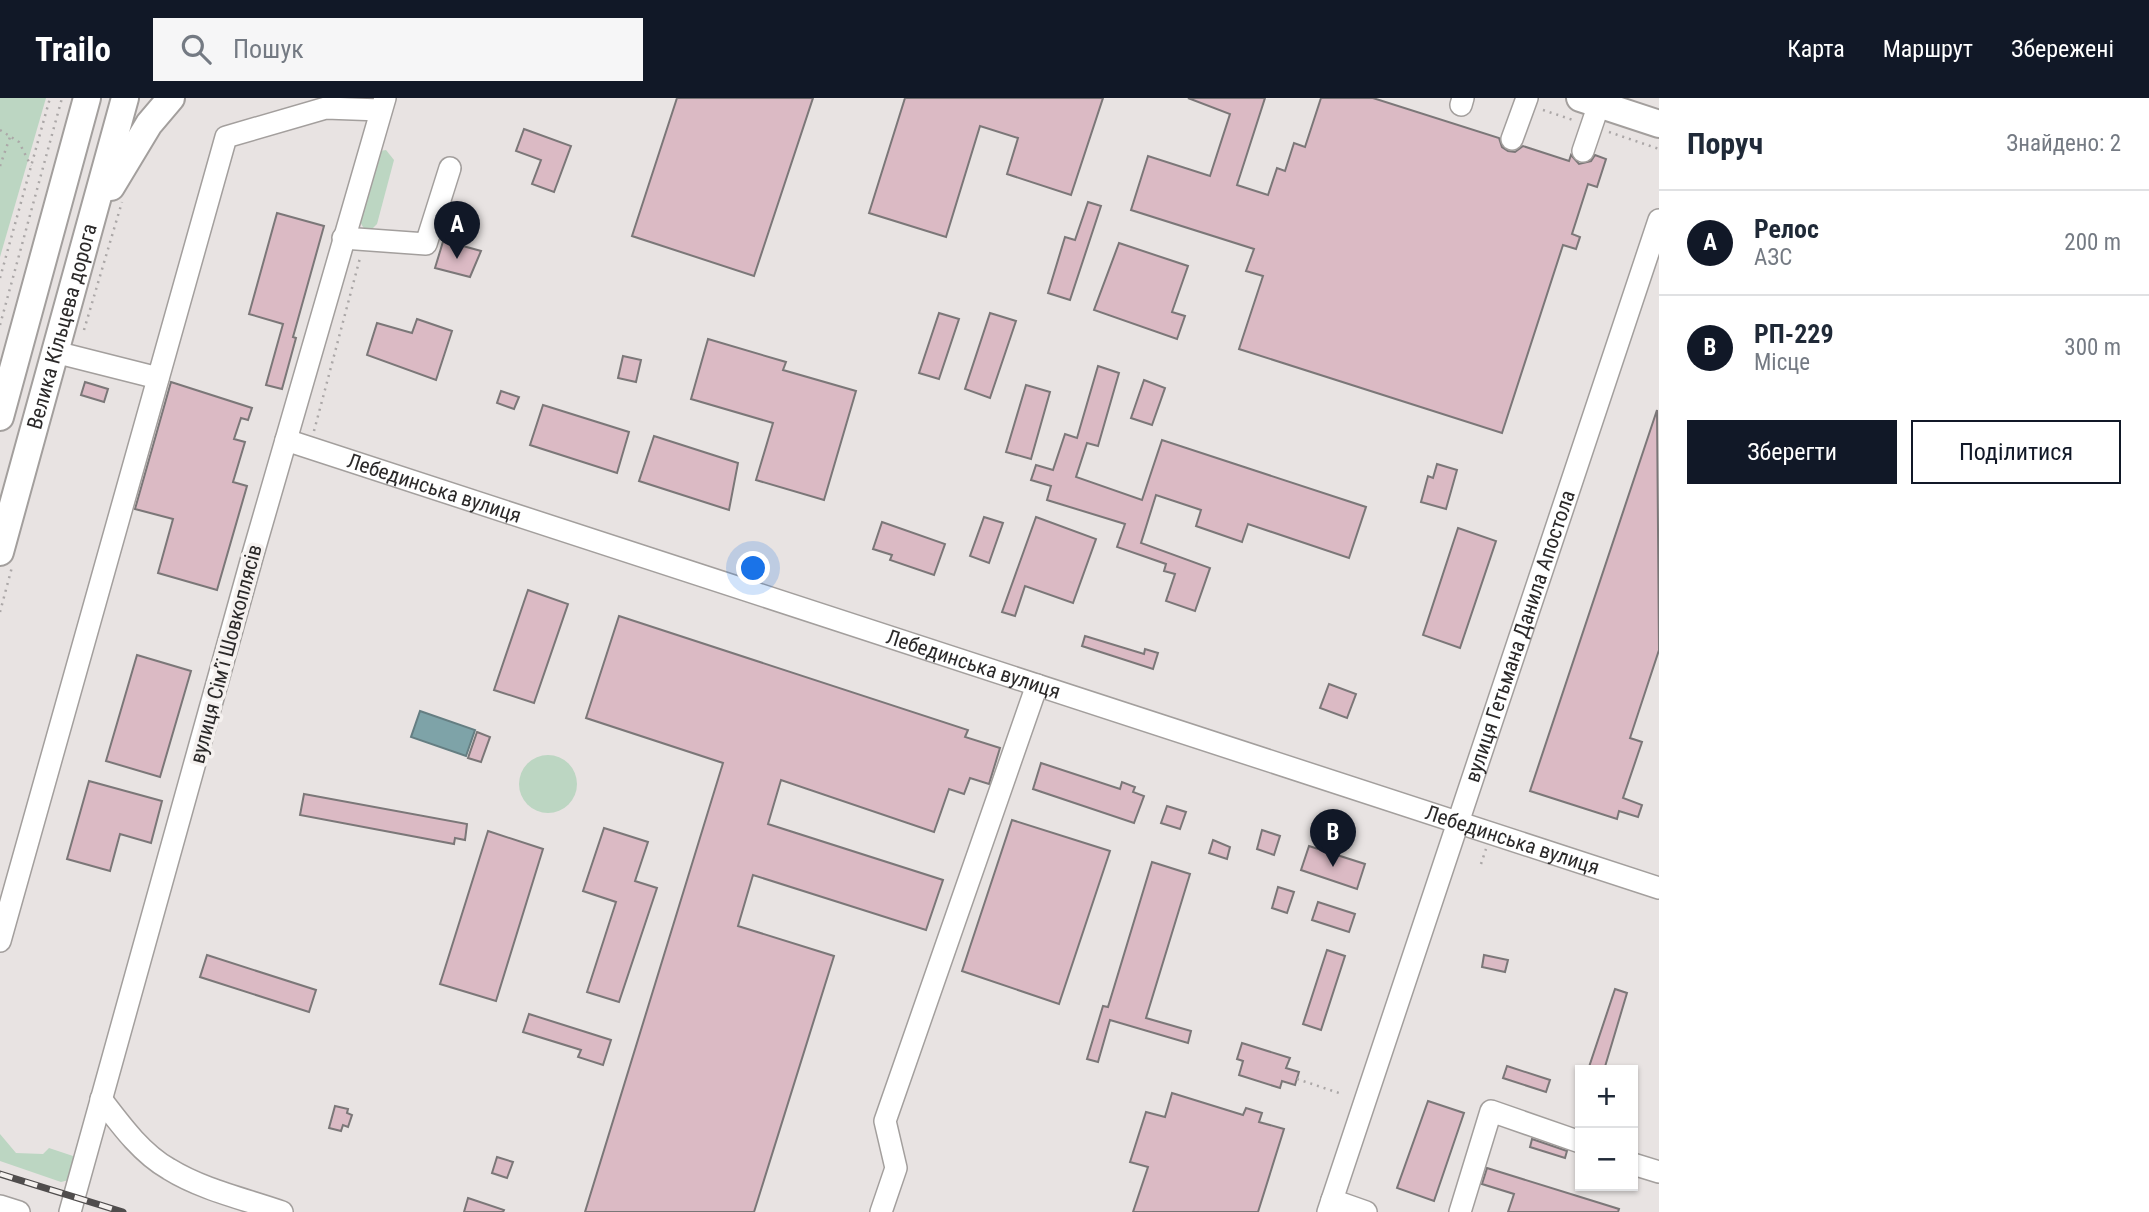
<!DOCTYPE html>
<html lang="uk">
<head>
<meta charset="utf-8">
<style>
	:root { --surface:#fff; --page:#f6f6f7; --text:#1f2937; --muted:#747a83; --line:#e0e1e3; --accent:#111827 }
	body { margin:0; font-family:"Roboto Condensed",sans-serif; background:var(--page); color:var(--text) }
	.controls { position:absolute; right:21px; bottom:21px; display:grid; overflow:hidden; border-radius:0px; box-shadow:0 2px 5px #0004 }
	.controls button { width:63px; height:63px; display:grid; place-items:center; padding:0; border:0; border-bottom:2px solid var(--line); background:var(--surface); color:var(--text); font:35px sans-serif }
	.you { position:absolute; left:754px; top:471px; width:24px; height:24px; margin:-18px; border:5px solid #fff; border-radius:50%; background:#1a73e8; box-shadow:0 0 0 10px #1a73e833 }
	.badge { display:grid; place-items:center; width:46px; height:46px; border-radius:50%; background:var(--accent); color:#fff; font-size:23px; font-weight:700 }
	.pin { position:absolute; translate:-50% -58px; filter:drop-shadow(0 2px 4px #0008) }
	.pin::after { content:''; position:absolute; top:37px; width:24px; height:21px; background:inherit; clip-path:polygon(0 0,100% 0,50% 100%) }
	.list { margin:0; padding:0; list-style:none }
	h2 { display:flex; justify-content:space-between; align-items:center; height:91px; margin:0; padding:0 28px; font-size:30px }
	h2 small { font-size:23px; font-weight:400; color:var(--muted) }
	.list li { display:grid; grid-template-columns:46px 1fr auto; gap:21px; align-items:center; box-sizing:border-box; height:105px; padding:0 28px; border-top:2px solid var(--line) }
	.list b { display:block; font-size:26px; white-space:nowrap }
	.list p { margin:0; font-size:23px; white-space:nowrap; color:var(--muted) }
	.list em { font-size:23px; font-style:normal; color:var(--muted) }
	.actions { display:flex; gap:14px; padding:21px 28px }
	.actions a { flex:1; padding:16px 0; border:2px solid var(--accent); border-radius:0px; text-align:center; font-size:24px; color:var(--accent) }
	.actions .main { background:var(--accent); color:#fff }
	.icon { flex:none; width:38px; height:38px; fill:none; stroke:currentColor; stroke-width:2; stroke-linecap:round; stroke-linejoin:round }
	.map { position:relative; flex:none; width:1659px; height:1114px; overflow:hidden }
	header { display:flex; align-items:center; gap:42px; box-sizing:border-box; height:98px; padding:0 35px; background:var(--accent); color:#fff }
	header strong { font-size:33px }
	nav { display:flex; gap:38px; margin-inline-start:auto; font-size:24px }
	.search { width:490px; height:63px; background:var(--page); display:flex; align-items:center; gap:18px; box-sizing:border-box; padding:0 24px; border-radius:0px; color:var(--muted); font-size:26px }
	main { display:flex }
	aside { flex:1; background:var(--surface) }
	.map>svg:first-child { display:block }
</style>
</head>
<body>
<header>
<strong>Trailo</strong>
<div class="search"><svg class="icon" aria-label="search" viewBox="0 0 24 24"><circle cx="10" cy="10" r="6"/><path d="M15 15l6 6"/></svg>Пошук</div>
<nav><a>Карта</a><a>Маршрут</a><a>Збережені</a></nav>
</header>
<main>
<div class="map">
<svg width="1659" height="1114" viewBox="0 0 1659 1114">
	<rect width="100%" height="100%" fill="#e8e3e2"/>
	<g fill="#bcd6c2">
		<path d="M0,0h46l-46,159z"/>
		<path d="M386,52l8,10 -17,64 -6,6h-6l-7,-11 22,-68z"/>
		<circle cx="548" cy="686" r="29"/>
		<path d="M0,1036l16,19 27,1 6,-6 27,9 -7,23 -8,2 -61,-21z"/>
	</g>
	<path fill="#7ea3a8" stroke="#657e82" stroke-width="2" d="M420,613l55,19 -9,26 -55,-19z"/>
	<g fill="#dbbac4" stroke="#7b7778" stroke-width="2">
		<path d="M677,0h136l-59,178 -122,-40z"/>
		<path d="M905,0h198l-32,97 -64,-21 11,-36 -38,-12 -34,111 -77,-24z"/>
		<path d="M1188,0h77l-28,87 31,10 9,-27 8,3 9,-28 11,4 16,-49h52l126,40 3,9 6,4 7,1 8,-6 46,15 2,-6 8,9 12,-3 4,-6 11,4 -9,28 -9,-3 -16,50 8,3 -4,12 -13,-4 -61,188 -263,-84 24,-73 -17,-5 8,-22 -123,-39 17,-54 62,20 20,-62z"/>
		<path d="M524,31l47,17 -17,46 -22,-8 9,-24 -25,-9z"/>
		<path d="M1088,104l13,4 -31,94 -22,-7 17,-56 10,3z"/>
		<path d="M277,115l47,13 -31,111 3,1 -14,51 -16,-4 17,-61 -34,-10z"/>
		<path d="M448,127l19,6 -4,15 18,5 -11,26 -35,-9z"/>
		<path d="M1119,145l69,23 -16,46 13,4 -8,23 -83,-29z"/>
		<path d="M939,215l20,6 -20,60 -20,-6z"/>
		<path d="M990,215l26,8 -26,77 -25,-9z"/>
		<path d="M417,221l35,12 -16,49 -69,-25 10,-32 35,10z"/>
		<path d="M708,241l78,23 -3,8 73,21 -32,109 -68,-20 17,-57 -82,-24z"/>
		<path d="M623,258l18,4 -5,22 -18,-4z"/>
		<path d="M1098,268l21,7 -21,73 -11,-3 -11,34 66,23 20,-60 204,67 -17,51 -101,-34 -6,18 -46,-16 5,-16 -45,-15 -15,48 69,25 -15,43 -29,-10 9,-27 -11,-3 2,-7 -49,-17 8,-23 -78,-24 4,-14 -20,-6 5,-15 17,5 12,-36 12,4z"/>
		<path d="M1144,282l21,8 -13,37 -21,-7z"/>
		<path d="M85,284l23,7 -4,13 -23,-7z"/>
		<path d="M171,284l81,26 -4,12 -7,-2 -7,21 11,3 -12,40 14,4 -30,104 -59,-17 15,-54 -38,-10z"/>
		<path d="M1026,287l24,7 -19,67 -25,-7z"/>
		<path d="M501,293l18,6 -5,12 -17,-6z"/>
		<path d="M543,307l86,27 -12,41 -87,-28z"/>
		<path d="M1657,312l2,240 -29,88 12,4 -19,56 19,7 -4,12 -19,-6 -2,8 -87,-28z"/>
		<path d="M654,338l84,27 -9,47 -90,-29z"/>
		<path d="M1437,366l20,6 -11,39 -25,-7 7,-26 5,2z"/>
		<path d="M984,419l19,6 -14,40 -19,-7z"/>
		<path d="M1036,419l60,22 -23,64 -48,-17 -10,30 -13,-4z"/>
		<path d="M882,424l63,22 -11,31 -44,-15 2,-5 -19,-6z"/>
		<path d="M1458,430l38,13 -36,107 -37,-13z"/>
		<path d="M528,492l40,14 -34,99 -40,-13z"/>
		<path d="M619,518l349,114 -3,7 35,11 -11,36 -19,-6 -6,16 -15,-5 -15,43 -153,-52 -13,44 175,56 -17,50 -173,-55 -15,51 96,30 -80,256h-169l138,-449 -137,-45z"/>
		<path d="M1085,538l59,18 1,-5 13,4 -5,16 -71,-23z"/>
		<path d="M137,557l54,16 -31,106 -54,-16z"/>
		<path d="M1329,586l27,10 -9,24 -27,-10z"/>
		<path d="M477,634l13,5 -9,25 -13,-4z"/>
		<path d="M1041,665l79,26 2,-7 13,5 -2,5 11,4 -10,27 -101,-34z"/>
		<path d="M89,683l73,20 -11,42 -31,-9 -10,37 -43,-12z"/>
		<path d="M304,696l163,30 -2,16 -10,-2 -1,6 -154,-29z"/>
		<path d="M1167,708l19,6 -6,17 -19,-6z"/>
		<path d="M1012,722l98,31 -51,153 -97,-33z"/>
		<path d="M604,730l44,14 -13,39 22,7 -38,114 -32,-10 29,-90 -33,-11z"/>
		<path d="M1262,732l18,6 -6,19 -17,-6z"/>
		<path d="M488,733l55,18 -47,152 -56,-17z"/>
		<path d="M1213,742l17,7 -3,12 -18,-6z"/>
		<path d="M1309,748l56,18 -8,25 -56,-19z"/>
		<path d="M1152,764l38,12 -44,144 45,13 -3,12 -78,-23 -12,42 -11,-3 16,-53 5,1z"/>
		<path d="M1278,789l16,5 -7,21 -15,-5z"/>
		<path d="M1318,804l37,12 -6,18 -37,-12z"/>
		<path d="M1327,852l18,6 -24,74 -18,-6z"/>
		<path d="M207,857l109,35 -7,22 -109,-35z"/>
		<path d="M1484,857l24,5 -3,12 -23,-5z"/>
		<path d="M1615,891l12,4 -23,77h-16z"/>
		<path d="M529,916l82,26 -8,25 -25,-8 3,-7 -58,-18z"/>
		<path d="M1242,945l48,15 -4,10 13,4 -4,13 -13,-4 -2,7 -41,-13 4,-14 -6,-2z"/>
		<path d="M1507,968l43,14 -4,12 -43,-14z"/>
		<path d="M1172,995l71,22 3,-7 16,5 -3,9 25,7 -26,83h-125l15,-45 -18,-5 16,-50 19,5z"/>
		<path d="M1428,1003l36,12 -30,88 -37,-13z"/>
		<path d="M335,1008l13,3 -1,4 5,2 -4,12 -5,-2 -2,6 -12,-3z"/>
		<path d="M1532,1041l35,12 -2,7 -35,-11z"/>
		<path d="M497,1059l16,5 -6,16 -15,-5z"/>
		<path d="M1487,1070l132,41 -1,3h-110l6,-18 -32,-10z"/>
		<path d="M468,1100l36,12 -1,2h-39z"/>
	</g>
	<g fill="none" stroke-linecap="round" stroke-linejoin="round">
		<defs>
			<g id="minor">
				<path d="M1461,7l2,-7"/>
				<path d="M1512,41l15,-41"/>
				<path d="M1583,53l16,-47"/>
				<path d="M343,140l83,6 24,-76"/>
				<path d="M55,254l103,26"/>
				<path id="s1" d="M286,342l1373,448"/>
				<path d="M0,843l226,-804 100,-29 54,2"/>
				<path d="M101,1001c19,25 40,54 68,70 34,21 76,30 113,43"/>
				<path d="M1633,1066l26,8"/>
				<path d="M1332,1102l34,12"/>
				<path d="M0,1108l19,6"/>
				<path d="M70,1114l183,-658 132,-456"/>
				<path d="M881,1114l15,-44 -11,-47 152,-436"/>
				<path id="s2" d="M1328,1114l331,-992"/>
				<path d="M1460,1114l31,-101 89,31"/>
			</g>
			<g id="major">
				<path d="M1580,0l79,26"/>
				<path d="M111,89l38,-63 22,-26"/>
				<path d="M0,319l87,-319"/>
				<path id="s3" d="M0,454l125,-454"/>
			</g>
		</defs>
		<use href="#minor" stroke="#a39f9d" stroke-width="24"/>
		<use href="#major" stroke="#a39f9d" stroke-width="30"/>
		<g stroke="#aba7a7" stroke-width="2.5" stroke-dasharray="2 5" stroke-linecap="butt">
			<path d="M1543,12l33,11"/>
			<path d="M0,32l19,12 12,24"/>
			<path d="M1609,34l50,17"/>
			<path d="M0,68l10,-29"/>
			<path d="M0,180l50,-180"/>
			<path d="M0,227l62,-227"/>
			<path d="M84,232l38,-128"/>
			<path d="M314,333l46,-173"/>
			<path d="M0,514l12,-45"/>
			<path d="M1481,766l5,-15"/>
			<path d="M1297,981l45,15"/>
		</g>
		<use href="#minor" stroke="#fff" stroke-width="21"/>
		<use href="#major" stroke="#fff" stroke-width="26"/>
		<defs>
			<path id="rail" d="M0,1076l123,38"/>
		</defs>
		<use href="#rail" stroke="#504d4d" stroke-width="7"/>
		<use href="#rail" stroke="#f5f1ef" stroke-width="4.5" stroke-dasharray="13" stroke-linecap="butt"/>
	</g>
	<g text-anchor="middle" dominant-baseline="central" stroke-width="7" stroke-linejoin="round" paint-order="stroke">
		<g font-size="21" fill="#2b2929" stroke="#f5f1ef">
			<text stroke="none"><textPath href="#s3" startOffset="234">Велика Кільцева дорога</textPath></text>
			<text stroke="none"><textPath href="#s1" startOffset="156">Лебединська вулиця</textPath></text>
			<text stroke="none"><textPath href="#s2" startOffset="607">вулиця Гетьмана Данила Апостола</textPath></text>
			<text transform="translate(226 556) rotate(-75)">вулиця Сімʼї Шовкоплясів</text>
			<text stroke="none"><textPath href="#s1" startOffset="723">Лебединська вулиця</textPath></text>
			<text stroke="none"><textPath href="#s1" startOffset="1290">Лебединська вулиця</textPath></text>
		</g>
	</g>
</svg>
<div class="controls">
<button>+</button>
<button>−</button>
</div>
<div class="you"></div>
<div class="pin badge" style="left:457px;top:161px">A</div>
<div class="pin badge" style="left:1333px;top:769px">B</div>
</div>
<aside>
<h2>Поруч<small>Знайдено: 2</small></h2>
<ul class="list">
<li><span class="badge">A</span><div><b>Релос</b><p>АЗС</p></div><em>200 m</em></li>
<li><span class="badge">B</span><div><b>РП-229</b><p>Місце</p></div><em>300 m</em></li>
</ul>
<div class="actions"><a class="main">Зберегти</a><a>Поділитися</a></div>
</aside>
</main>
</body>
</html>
